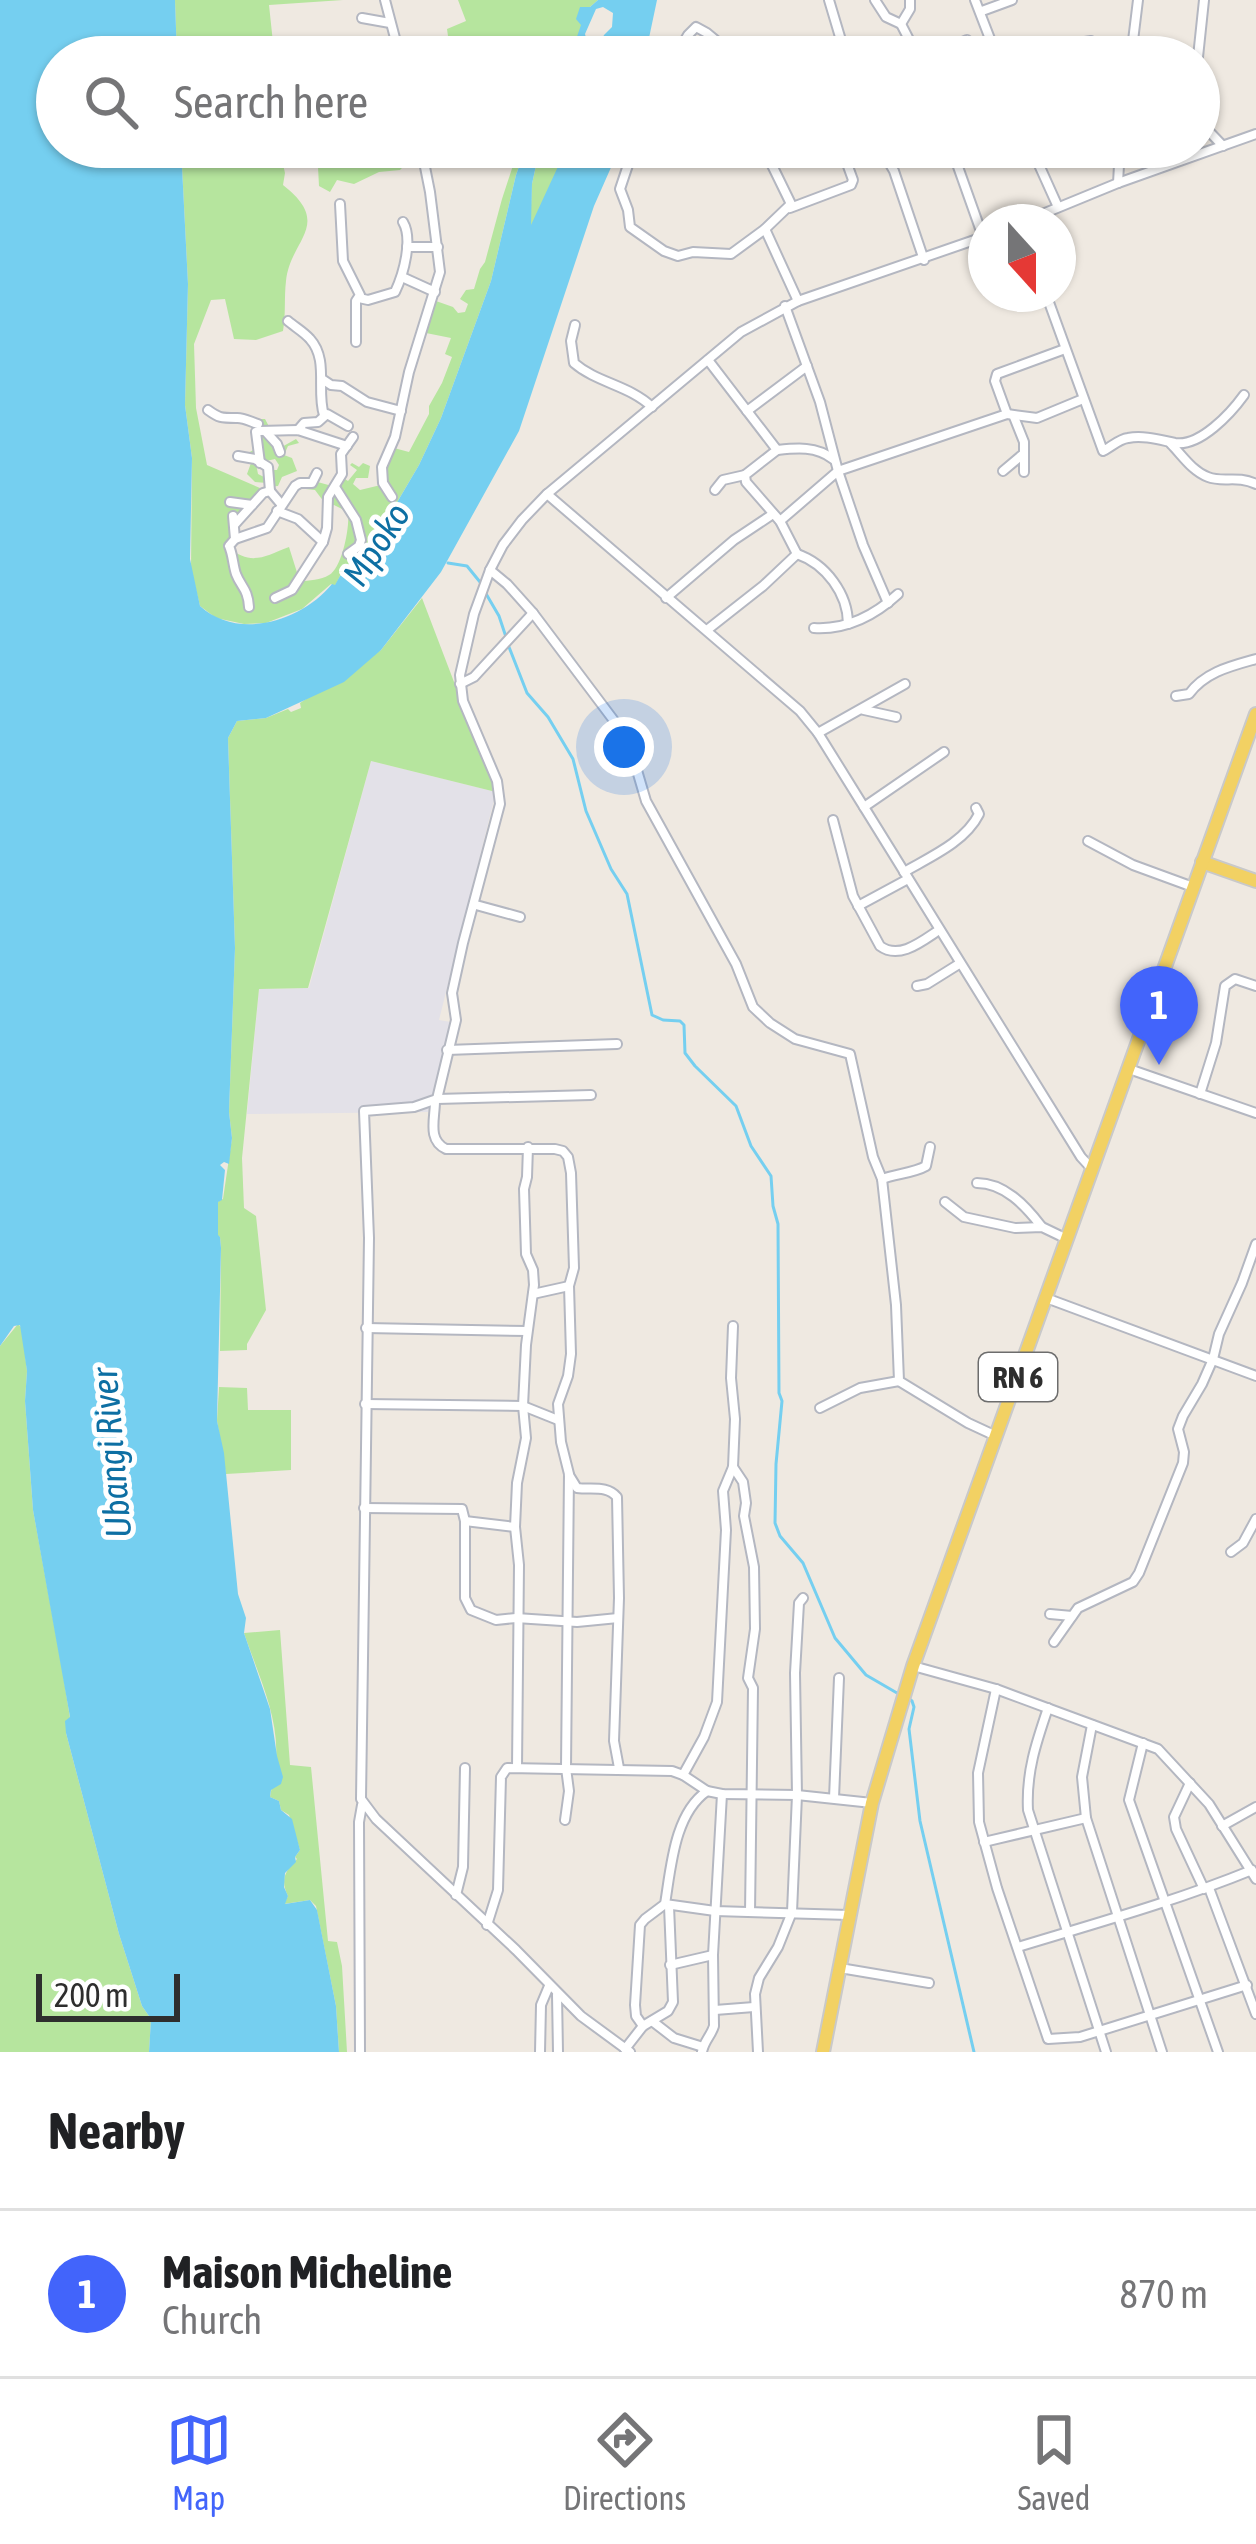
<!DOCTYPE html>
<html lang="en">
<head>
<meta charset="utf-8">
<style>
	:root { --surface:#fff; --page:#f6f6f6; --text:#202124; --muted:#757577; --line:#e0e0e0; --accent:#4264fb }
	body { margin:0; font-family:"Asap Condensed",sans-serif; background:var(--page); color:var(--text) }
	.compass { position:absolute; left:968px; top:204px; width:108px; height:108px; border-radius:50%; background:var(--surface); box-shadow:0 3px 9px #0004; rotate:159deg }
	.scale { position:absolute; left:36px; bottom:30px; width:144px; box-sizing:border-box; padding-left:12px; border:6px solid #2e2e2e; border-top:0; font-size:33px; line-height:42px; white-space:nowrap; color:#2e2e2e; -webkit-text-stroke:9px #fff; paint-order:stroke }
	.you { position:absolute; left:624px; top:747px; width:42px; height:42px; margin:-30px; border:9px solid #fff; border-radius:50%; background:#1a73e8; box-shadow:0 0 0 18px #1a73e833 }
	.badge { display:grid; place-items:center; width:78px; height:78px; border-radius:50%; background:var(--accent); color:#fff; font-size:39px; font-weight:700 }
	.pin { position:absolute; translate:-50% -99px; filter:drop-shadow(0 3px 6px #0008) }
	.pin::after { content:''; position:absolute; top:63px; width:42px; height:36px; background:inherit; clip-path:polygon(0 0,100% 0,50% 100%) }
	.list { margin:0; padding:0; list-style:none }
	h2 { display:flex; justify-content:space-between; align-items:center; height:156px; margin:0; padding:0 48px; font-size:51px }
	h2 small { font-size:39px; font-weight:400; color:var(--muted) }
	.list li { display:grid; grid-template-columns:78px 1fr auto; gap:36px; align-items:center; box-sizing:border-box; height:168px; padding:0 48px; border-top:3px solid var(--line) }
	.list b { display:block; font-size:45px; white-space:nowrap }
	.list p { margin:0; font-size:39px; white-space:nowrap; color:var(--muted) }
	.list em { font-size:39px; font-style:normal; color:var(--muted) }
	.icon { flex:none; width:66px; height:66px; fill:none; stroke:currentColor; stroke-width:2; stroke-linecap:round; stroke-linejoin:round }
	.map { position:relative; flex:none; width:1256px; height:2052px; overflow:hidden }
	.search { position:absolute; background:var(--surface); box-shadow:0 3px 9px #0004; left:36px; right:36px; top:36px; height:132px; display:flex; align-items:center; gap:30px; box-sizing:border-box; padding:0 42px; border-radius:66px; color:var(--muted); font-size:45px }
	.sheet { height:324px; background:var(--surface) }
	nav { display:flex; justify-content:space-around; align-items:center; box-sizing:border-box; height:168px; border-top:3px solid var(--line); background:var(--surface); font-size:33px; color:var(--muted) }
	nav a { display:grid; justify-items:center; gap:6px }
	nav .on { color:var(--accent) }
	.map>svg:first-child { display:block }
</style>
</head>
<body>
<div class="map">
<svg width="1256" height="2052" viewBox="0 0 1256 2052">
	<rect width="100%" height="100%" fill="#efe9e1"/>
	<path fill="#e3e1e8" d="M371,761l125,31 -57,228 12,2 -23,90 -181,2 12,-125 50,-1z"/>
	<g fill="#b6e59e">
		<path d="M175,0h168l-74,5 5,47 33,5h-130z"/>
		<path d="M458,0h140l-8,7 -20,50h-119l-4,-28 19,-8z"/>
		<path d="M181,147h98l6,26 -2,12c51,40 7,54 3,96 -2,17 0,33 -3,50l-27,9 -22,-1 -9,-40 -14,1 -17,44 2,64 11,57 53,23 -33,59c25,19 36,10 62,0l11,35c9,-2 21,-2 29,-7 13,-7 21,-48 19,-63l-14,-7 -7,1 -12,-16 -19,-2 18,-7 18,5 10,-9 6,4 9,-11 -7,-5 2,-2 7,4 4,-4 7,3 -2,12h-12l-3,6 7,6 25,-6v-16l9,-20 15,4 20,-38v-8l13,-23 10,-26 -7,-3 6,-16 -25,-5 10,-32 17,6 5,6 7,-1 3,-8 -8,-5 6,-9 8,-1 6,-20 5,-7 17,-63 17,-52h7l-10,28 -25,106 -50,137 -22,47 -27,46 -28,40 -24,25 -5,10 -4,-2 -29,25 -36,14 -22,1 -28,-6 -16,-12 -9,-37 1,-111 -7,-53 3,-121z"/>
		<path d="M314,147h101v7l-15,16 -21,2 -25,12 -17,-4 -7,12 -11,-6 -1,-19 -7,-9z"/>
		<path d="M540,147h27l-33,77 -4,2 2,-42z"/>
		<path d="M260,419h5l8,15 2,18 5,1v-5l16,-9 3,4 -11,3 -4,9 8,3 5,13 -15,6 -4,9 -11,1v-4l-12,-1 -8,-8 4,-11 5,1 2,10 6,3 3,-1 2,-6h8l2,-5 -4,-6 -13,3 -16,-8 13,-7z"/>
		<path d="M422,598l74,194 -125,-31 -63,227 -49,1 -17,169 2,50 12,8 10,94 -19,34v6l-27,1 1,-103 -1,-11 -2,-1 -1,-34 6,-3 9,-61 -3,-26 6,-164 -7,-210 9,-17 29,-3 22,-9 3,3 10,-4 -1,-5 81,-53z"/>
		<path d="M18,1324l4,4 5,43 -2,30 8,109 29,158 8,50 -4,15 53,201 23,72 9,13 -2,33h-149v-706z"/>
		<path d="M219,1387l28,1 1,22h43v60l-65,4 -9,-53z"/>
		<path d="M280,1630l10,135 21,2 17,174 9,1 5,24 5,86h-8l-3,-46 -20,-100 -6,-6 -26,4 4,-8c-8,-16 -3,-25 9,-37l-2,-2 5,-7 -11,-35 -8,-5 -2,-9 -9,-4c2,-12 6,-26 6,-39 3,-42 -19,-86 -32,-125z"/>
	</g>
	<g fill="#75cff0">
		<path d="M0,0h175l2,57h-120v90h124l7,137 -3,121 7,53 -2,101 10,47c38,35 102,15 132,-22l3,1 5,-9 24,-25 28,-40 27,-46 22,-47 50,-137 25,-106 10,-28h14l-8,37 -1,41 36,-78h53l-26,59 -75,225 -78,141 -60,78 -37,32 -78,36 -29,3 -9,17 7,210 -6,164 3,26 -3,26 -5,-2 -4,3 5,5 -3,30 -4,2v33l2,2 1,11 -4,173 7,32 14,141 8,24 -2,15 26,76 7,47 6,21 -2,7 -10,6 -1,7 9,4 2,9 11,9 8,31 -5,7 1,5 -11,11 -1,14 4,9 -3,8 25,-4 7,10 19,96 3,46h-190l2,-33 -9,-13 -23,-72 -53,-201 -1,-12 5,-4 -37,-207 -8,-109 2,-30 -7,-46 -6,1 -14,20z"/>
		<path d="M598,0h59l-12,57h-52l11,-22 8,-8 1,-14 -10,-6 -7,2 -11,25 6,23h-21l11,-32 -5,-6 4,-12h10z"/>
	</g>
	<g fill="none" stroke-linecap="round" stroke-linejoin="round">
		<g stroke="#75cff0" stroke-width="3">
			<path d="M448,563l19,3 13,16"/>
			<path d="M485,592l14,24 7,21"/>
			<path d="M509,647l18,46 21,24 25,42 13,52 25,58 16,25 25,121 11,5 17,1 4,4 1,28 10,13 41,40 15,40 20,30 2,30 5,18 1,169 3,8 -6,63 -1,59 5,13 23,27 32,75 31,37 31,18"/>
			<path d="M908,1698l4,3 2,6 -5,22 11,92 54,231"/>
		</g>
		<defs>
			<g id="minor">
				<path d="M385,0l15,57"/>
				<path d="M829,0l17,57"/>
				<path d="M875,0l11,17 15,7 17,33"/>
				<path d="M975,0l22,57"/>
				<path d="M982,11l30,-11"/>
				<path d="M362,18l28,5"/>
				<path d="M901,24l9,-15v-9"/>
				<path d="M997,56l94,-15"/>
				<path d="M675,57l13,-22 8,-8 11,6 29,24"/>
				<path d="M927,57l40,-17"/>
				<path d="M1131,57l7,-57"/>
				<path d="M1198,57l6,-57"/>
				<path d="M1199,121l24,25"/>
				<path d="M639,147l-10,15 -9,27 8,21 2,17 34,24 14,5 15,-4 38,2 34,-25 33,72"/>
				<path d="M880,147l14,24 30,89"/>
				<path d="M951,147l32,90"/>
				<path d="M1031,147l27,60"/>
				<path d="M1118,183l2,-36"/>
				<path d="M340,204l3,57 17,34 -4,6v41"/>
				<path d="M790,208l61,-23 2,-5 -12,-33"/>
				<path d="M1023,222l95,-39 138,-49"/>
				<path d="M765,229l26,-25 -21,-43 -1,-14"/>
				<path d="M407,247h31"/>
				<path d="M402,277l33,15"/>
				<path d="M1046,294l57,157c8,-4 16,-12 25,-13 16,-3 32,2 47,5 25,4 56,-30 69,-48"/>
				<path d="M359,298l9,2 27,-8c9,-19 18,-53 8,-70"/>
				<path d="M785,306l35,96 18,69 25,74 25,58"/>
				<path d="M288,321c7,6 16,11 22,18 19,21 6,52 14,76"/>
				<path d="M575,325l-4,16 3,22c23,20 55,22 78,44"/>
				<path d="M322,379l9,6 11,1 25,16 34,9"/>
				<path d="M208,410c11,8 13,8 28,8 7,-1 15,4 22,6"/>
				<path d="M747,411l60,-45"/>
				<path d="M1007,414l30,4 46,-19"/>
				<path d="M1014,417l10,25v30"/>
				<path d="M298,430l6,-7 14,-1 9,-8 21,12"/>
				<path d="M266,432l11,12 3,8"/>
				<path d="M1171,444c11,11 21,27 37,33 15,6 29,-2 48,7"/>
				<path d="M777,450c20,-2 39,-4 56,9"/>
				<path d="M238,456l17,3 13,8 2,24 11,13"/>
				<path d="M260,463l-4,-31 4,-1 38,-1 49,16"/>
				<path d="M1003,471l19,-16"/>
				<path d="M335,487l21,33 5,20 -2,6 -11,8"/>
				<path d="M715,490l8,-10 22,-5"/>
				<path d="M547,494l253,217 18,22 46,74 217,350 11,12"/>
				<path d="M392,497l-9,-14 -1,-16 13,-30 14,-65 31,-100 -10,-80 -9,-45"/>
				<path d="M230,502l22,3"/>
				<path d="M233,516l2,23 -6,7c4,9 4,19 7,28 5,13 12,15 13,33"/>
				<path d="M780,521l58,-50 169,-57 -12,-33 2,-7 68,-25"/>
				<path d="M235,524l28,-31 7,-2"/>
				<path d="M235,539l32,-11 28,-42 5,-3h12l5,-10"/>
				<path d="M323,542l4,-14 1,-31 14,-23 -1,-20 12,-17"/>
				<path d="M797,554c29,10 51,40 51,70"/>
				<path d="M490,570l17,14 26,29 82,109 16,28 15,51 90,163 17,43 17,16 25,16 55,15 23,103 9,22 14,126 3,76 69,42 28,13"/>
				<path d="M275,598l17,-8 31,-48 -25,-23 -21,-8"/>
				<path d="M666,598l68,-58 39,-26"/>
				<path d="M814,628c33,2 60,-12 84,-34"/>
				<path d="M707,630l56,-44 34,-32 -17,-33 -34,-39 -1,-7 32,-25 -69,-90"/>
				<path d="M460,684l14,-7 59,-64"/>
				<path d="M1176,696l13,-2c16,-22 42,-28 67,-35"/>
				<path d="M864,710l32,7"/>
				<path d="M818,733l87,-49"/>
				<path d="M864,807l80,-55"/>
				<path d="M833,820l20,76 27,50c19,14 41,-4 59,-16"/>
				<path d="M1088,841l45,24 60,22"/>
				<path d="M904,872c26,-15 61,-30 75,-58l-3,-6"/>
				<path d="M476,905l44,12"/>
				<path d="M858,906l50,-27"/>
				<path d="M917,986l10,-2 32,-20"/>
				<path d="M447,1050l170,-6"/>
				<path d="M1129,1069l127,44"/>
				<path d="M1200,1094l16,-51 9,-57 10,-7 21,7"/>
				<path d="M437,1099l154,-4"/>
				<path d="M435,1101c0,18 -8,39 11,48h109l8,2 5,6 3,16 3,95 -5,18 2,68 -3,22 -10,28 3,38 8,32 -3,294 3,23 -4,29"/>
				<path d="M882,1179c13,-5 32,-6 44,-13l4,-19"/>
				<path d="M977,1183c27,0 48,22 64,43"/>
				<path d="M945,1202l19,15 51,11 27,-1 25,12"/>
				<path d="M533,1294l36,-8"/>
				<path d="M1046,1298l210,78"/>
				<path d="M366,1328l161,3"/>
				<path d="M365,1404l158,2 35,14"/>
				<path d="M820,1408l40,-20 39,-7"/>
				<path d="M733,1467l10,15 3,21 -2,13 10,51 1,62 -7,49 5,10 -3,224"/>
				<path d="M569,1475l8,13c15,2 30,-3 40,9l2,101 -5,143 5,27"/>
				<path d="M364,1508l98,1 3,12v77l6,12 25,10 20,-2 61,4 41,-4"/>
				<path d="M465,1521l50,6"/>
				<path d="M1231,1552l12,-9 13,-24"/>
				<path d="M1050,1614l22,2"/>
				<path d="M1054,1642l24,-34 55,-26 6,-9 44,-110 1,-11 -6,-23 5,-13 19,-32 11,-25 6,-25 23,-51 14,-39"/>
				<path d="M913,1666l83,23 162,60 51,55 47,75"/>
				<path d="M996,1689l-18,84 1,49 18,66 51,151 32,-2 167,-52"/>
				<path d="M1048,1708c-12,35 -22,65 -20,102l78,242"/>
				<path d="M1092,1725l-10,52 4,41 76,234"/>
				<path d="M1143,1743l-14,57 89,252"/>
				<path d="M517,1767l2,-202 -4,-38 2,-44 9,-45 -3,-32 3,-61 8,-60 -1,-15 -7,-16 -2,-65 3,-12 1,-30"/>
				<path d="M683,1775l21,-38 13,-35 9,-172 -3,-39 10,-24 2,-48 -4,-41 2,-52"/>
				<path d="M1190,1783l-16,34 2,12 28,60"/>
				<path d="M834,1798l5,-120"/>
				<path d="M1222,1826l34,-19"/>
				<path d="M984,1842l102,-24"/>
				<path d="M1209,1888l47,126"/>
				<path d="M456,1895l7,-28 2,-99"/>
				<path d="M665,1904l50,7 134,4"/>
				<path d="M487,1925l11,-35 3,-113 6,-9 165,3 11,4 24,16 15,3 75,1 75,8"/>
				<path d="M1018,1947c79,-24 158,-46 234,-77"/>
				<path d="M670,1965l43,-10"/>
				<path d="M840,1968l89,15"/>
				<path d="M557,1995l1,57"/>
				<path d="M715,2010l39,-3"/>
				<path d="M652,2021l22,17 29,9"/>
				<path d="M643,2026l25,-15 5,-9 -4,-96"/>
				<path d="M625,2049l18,-23 -7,-10 -1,-11 5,-80 5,-6 20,-15c6,-36 9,-90 42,-113"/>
				<path d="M360,2052l-1,-230 3,-17"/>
				<path d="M540,2052l1,-47 8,-19"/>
				<path d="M630,2052l-49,-36 -65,-66 -140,-131 -15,-20 8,-561 -5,-127 50,-4 23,-8 19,-79 -4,-27 11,-50 37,-139 -3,-23 -34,-80 -3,-26 14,-61 16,-44 13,-25 19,-25 25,-26 194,-162 57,-31 188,-65"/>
				<path d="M702,2052c2,-11 9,-16 12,-26l-1,-71 9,-161"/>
				<path d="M758,2052l-3,-58 4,-16 19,-31 14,-35 5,-117 -2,-122 4,-70 4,-5"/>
			</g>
			<g id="major">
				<path d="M1202,862l54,19"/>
				<path d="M823,2052l49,-249 41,-137 343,-952"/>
			</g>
		</defs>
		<use href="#minor" stroke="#b4b7c1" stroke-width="12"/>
		<use href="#major" stroke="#c9c9c9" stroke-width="16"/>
		<use href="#minor" stroke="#fff" stroke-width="8"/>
		<use href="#major" stroke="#f2d163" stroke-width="12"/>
	</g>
	<g text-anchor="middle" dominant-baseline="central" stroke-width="10" stroke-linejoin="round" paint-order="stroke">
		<rect fill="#fff" stroke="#6d6d6d" stroke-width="3" x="979" y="1353" width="78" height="48" rx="9"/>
		<g font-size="30" font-weight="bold" fill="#2e2e2e">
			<text x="1018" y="1377">RN 6</text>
		</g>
		<g font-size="36" font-style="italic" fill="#0d6fa3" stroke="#fff">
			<text transform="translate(376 544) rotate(-57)">Mpoko</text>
			<text transform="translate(111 1453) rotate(-95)">Ubangi River</text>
		</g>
	</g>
</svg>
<svg class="compass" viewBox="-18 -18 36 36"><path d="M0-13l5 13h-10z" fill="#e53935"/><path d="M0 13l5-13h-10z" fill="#757577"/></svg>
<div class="scale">200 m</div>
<div class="you"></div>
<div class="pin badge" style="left:1159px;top:1065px">1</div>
<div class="search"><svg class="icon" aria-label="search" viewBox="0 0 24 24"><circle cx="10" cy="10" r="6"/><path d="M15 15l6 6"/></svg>Search here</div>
</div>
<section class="sheet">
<h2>Nearby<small></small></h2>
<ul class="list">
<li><span class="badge">1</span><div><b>Maison Micheline</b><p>Church</p></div><em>870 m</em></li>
</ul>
</section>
<nav>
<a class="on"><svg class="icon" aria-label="map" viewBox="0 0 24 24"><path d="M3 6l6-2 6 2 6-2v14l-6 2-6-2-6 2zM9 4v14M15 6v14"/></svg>Map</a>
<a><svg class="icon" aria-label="directions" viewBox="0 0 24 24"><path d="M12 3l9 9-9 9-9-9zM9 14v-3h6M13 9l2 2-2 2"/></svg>Directions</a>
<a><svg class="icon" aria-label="saved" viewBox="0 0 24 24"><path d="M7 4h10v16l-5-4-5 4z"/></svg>Saved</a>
</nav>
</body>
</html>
